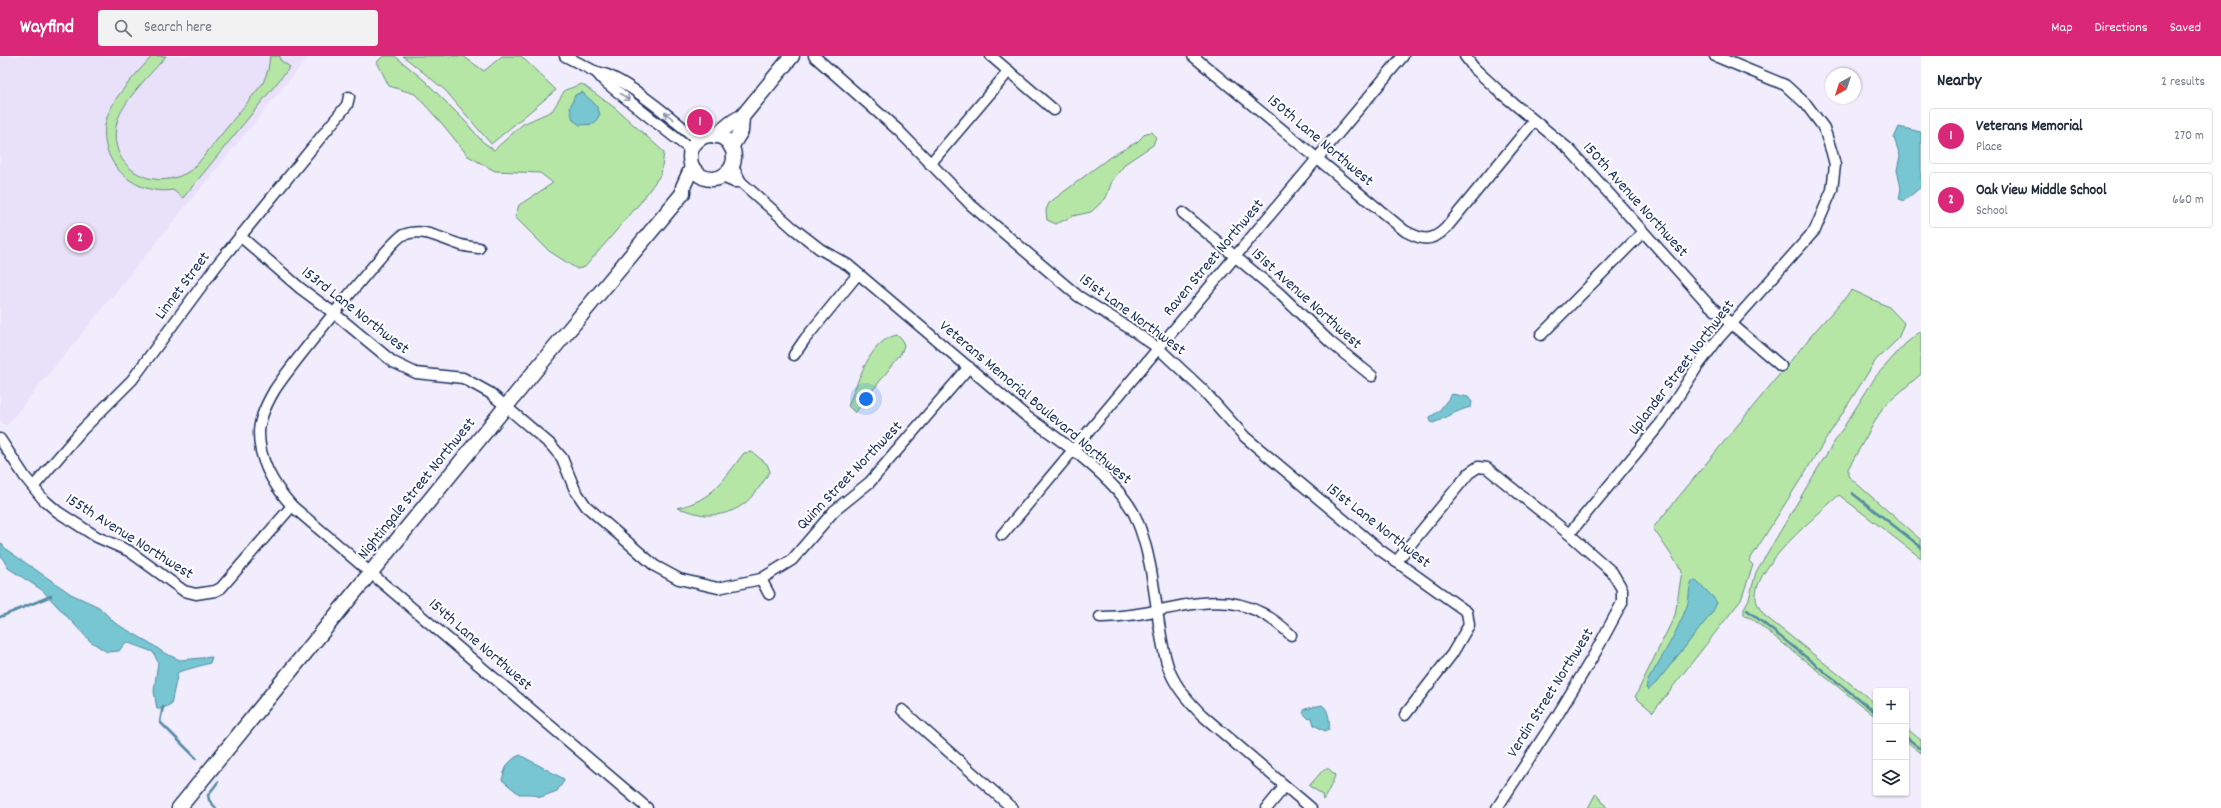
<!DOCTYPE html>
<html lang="en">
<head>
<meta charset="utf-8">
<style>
	:root { --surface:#fff; --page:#f2f2f3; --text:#1f2937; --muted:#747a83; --line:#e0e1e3; --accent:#db2777 }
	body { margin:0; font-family:Dekko,sans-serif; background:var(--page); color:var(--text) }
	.controls { position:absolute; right:12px; bottom:12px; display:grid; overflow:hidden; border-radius:4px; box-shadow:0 1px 3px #0004 }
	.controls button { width:36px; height:36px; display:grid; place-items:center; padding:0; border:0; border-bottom:1px solid var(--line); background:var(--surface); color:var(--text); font:20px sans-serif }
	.compass { position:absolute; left:1825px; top:12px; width:36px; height:36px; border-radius:50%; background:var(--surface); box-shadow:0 1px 3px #0004; rotate:219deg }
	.you { position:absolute; left:866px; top:343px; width:14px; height:14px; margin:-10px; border:3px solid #fff; border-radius:50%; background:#1a73e8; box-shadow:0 0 0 6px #1a73e833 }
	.badge { display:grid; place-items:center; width:26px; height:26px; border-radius:50%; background:var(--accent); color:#fff; font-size:13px; font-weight:700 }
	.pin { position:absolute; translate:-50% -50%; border:2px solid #fff; box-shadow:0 1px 4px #0006 }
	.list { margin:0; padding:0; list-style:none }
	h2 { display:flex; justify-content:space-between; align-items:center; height:52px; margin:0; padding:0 16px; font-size:17px }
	h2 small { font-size:13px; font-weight:400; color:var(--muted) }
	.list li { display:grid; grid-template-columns:26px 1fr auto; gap:12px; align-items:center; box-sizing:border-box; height:56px; margin:0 8px 8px; padding:0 8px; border:1px solid var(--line); border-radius:4px }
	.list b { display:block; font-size:15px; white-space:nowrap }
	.list p { margin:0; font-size:13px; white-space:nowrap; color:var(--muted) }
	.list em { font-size:13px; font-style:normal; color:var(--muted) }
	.icon { flex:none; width:22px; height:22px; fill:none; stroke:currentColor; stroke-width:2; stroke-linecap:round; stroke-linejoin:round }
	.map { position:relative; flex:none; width:1921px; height:752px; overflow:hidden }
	header { display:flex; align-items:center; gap:24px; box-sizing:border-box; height:56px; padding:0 20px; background:var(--accent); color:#fff }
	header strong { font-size:19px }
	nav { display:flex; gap:22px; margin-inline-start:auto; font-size:14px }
	.search { width:280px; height:36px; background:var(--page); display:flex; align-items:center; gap:10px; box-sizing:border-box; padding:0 14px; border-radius:4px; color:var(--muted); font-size:15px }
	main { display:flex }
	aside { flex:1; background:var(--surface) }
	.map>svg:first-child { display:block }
</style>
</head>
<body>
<header>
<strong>Wayfind</strong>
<div class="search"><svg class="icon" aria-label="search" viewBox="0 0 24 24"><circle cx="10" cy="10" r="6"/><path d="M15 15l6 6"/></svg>Search here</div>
<nav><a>Map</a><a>Directions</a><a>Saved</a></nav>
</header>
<main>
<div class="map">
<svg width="1921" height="752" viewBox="0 0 1921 752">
	<rect width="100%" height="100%" fill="#f2edfc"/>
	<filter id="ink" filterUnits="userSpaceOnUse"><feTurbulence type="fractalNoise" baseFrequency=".025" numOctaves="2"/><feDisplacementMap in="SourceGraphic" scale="8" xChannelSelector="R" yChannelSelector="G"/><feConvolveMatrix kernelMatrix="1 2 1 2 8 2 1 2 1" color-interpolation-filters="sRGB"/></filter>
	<g filter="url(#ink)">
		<path fill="#e9e0fa" d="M0,0h309l-303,370 -6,-6z"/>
		<g fill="#b5e6a6" stroke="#688a82">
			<path d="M152,0h14c-14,17 -43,44 -49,66 -12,48 42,75 78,45l68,-84 5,-13 2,-14h10v4l10,7 -107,131 -10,-8c-43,7 -82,-36 -64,-78 9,-21 29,-39 43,-56z"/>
			<path d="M383,0h12l29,24 40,40 18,21 12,9 29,-26 29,-13 13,-21 17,-6 33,24 49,44 -3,22 -21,29 -55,64 -8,2 -28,-18 -34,-34 4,-12 34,-22 -13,-10 -45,-2 -27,-15 -24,-30 -29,-32 -26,-8 -12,-24z"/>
			<path d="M403,0h60l21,15 18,-15h19l35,34 -65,54 -46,-54z"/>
			<path d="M1152,76l4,5 -3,8 -27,18 -14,18 -6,17 -15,14 -18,4 -17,8 -9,-4 -1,-10 3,-7 61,-46 27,-15 9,-9z"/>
			<path d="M1852,234l37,17 15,16 -6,16 -22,21 -127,201 4,4 -12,35 -88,112 -18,-15 40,-82 7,-44 -29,-43 163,-198z"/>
			<path d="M1921,275v43l-38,33 -35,62v7l73,64v18l-82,-63c-23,21 -81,69 -83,99 -1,9 4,15 9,22l111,88v13l-125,-99 -7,-2v-8l5,-9 7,-27 65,-109 55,-87 29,-32z"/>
			<path d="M897,279l5,5 2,5 -3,9 -46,59 -7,-7c10,-23 21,-66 49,-71z"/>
			<path d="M752,396l15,12 3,7c-15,25 -29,43 -59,44 -11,1 -24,-5 -34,-7 36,-8 46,-28 67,-55z"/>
			<path d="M1906,672l15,12v13l-15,-12z"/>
			<path d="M1324,713h5l6,6c0,3 -10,23 -12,25l-1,-6 -13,-8z"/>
			<path d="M1596,737l11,15h-19z"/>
		</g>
		<g fill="#77c6d2" stroke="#528aa4">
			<path d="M582,36l14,13 4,9 -6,10 -14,1 -7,-5 -3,-12 5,-13z"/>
			<path d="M1899,71l22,5v55l-17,14 -5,-2 2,-11 -4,-18 3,-14 -6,-18z"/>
			<path d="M1452,338l16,3 4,5 -1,5c-14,3 -24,11 -38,16l-2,-1 -1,-5 9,-6z"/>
			<path d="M0,486l7,8 64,44 28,13 16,16 35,20 14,10 16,7 32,-3 -2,6 -32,9 -7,32 -9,5h-5l-3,-18 4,-29 -5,-10 -27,-10 -7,9 -12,1 -17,-11 -48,-51 -34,-22 -8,-14z"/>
			<path d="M1692,525h4l17,16 4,6 -5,10 -56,70 -8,7 -2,-2 2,-8c15,-24 29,-48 39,-74 3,-8 1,-17 5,-25z"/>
			<path d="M1322,649c7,4 8,17 7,24l-4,2 -11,-6 -2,-7 -3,1 -6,-6 2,-4z"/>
			<path d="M520,699l44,24v2l-7,10 -16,6 -10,-3h-12l-17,-14c3,-12 6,-20 18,-25z"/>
		</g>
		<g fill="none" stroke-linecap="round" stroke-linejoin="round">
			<g stroke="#528aa4" stroke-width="2.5">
				<path d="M1852,437l69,54"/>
				<path d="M1747,554l129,103"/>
				<path d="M0,561l51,-21"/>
				<path d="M163,650l-3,16 36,36"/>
				<path d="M1906,681l15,12"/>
				<path d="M216,752l-7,-8 -1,-5 10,-13"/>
			</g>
			<defs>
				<g id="street">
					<path d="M565,0l31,16 8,9 83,66 3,6"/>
					<path d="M814,0l84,74 73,75 107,91 51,32 29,20 45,42 42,47 135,113 87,62 2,13 -17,29 -47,61"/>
					<path d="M991,0l63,54"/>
					<path d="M1193,0l212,175c17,9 26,12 41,-3l88,-107"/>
					<path d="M1465,0l9,12 28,26 68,56 138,154 73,62"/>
					<path d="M596,16c24,2 75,46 96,63l8,4"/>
					<path d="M930,108l79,-93"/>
					<path d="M732,109l9,17 52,46 27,21 28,16 178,151c32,22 95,66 110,102 14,32 18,71 23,106 3,17 5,35 12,50 7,16 19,29 31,41l109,93"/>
					<path d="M722,121l12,5h7"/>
					<path d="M1183,157l96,80 51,49 42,34"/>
					<path d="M240,180l60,52 35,26 58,48 23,11 47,5 27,15 61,52 11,13 13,32 11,16 69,60 24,13 39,9 43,-9 31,-19 42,-49 36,-29 99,-115"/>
					<path d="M479,192c-6,-1 -12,-1 -18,-3 -20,-6 -36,-18 -58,-10 -12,5 -118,138 -129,156 -7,12 -15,28 -15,42 0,28 16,54 33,73l355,302"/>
					<path d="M1541,279l102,-103"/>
					<path d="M794,299l11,-16 53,-65"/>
					<path d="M0,383l25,38 18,22 15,13 39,25 32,14 55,40 12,3 19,-3 6,-3 71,-82"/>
					<path d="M34,430l48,-56 50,-50 85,-115 130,-160 2,-8"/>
					<path d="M1569,478l92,-111 36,-56 21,-28 97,-109 17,-40 3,-25 -3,-12 -8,-25 -18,-24 -21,-19 -70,-29"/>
					<path d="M1002,479l401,-479"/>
					<path d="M1396,506l73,-89 9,-6 9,1 82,66 43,38 10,17v14l-27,50 -38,63 -60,92"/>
					<path d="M761,523l8,15"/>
					<path d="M1100,561c73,1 129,-44 191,18"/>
					<path d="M902,654l110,98"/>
					<path d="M1267,752l18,-22"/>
				</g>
				<g id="secondary">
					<circle cx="712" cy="101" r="22"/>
					<path d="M715,80c11,-7 15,-15 27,-19"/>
					<path d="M731,91l10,-16 1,-14 50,-61"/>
					<path d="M179,752l364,-447 140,-168v-6l9,-20"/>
				</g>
			</defs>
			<use href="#street" stroke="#1b2f5e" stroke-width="13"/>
			<use href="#secondary" stroke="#1b2f5e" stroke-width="17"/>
			<use href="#street" stroke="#fff" stroke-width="10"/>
			<use href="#secondary" stroke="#fff" stroke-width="14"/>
		</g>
		<defs><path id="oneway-shaft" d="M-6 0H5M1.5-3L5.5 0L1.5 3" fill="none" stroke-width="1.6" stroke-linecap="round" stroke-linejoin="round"/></defs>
		<g stroke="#8d97ae">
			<use href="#oneway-shaft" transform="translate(625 41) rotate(36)"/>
			<use href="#oneway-shaft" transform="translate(669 60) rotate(-142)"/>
		</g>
	</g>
	<g text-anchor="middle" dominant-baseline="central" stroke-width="4" stroke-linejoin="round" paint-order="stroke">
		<g font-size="16" fill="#1b2f5e" stroke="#fff">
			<text transform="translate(1320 85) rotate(40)">150th Lane Northwest</text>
			<text transform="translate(1635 144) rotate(48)">150th Avenue Northwest</text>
			<text transform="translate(1214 202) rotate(-50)">Raven Street Northwest</text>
			<text transform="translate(183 230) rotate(-53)">Linnet Street</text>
			<text transform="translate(1306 243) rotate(42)">151st Avenue Northwest</text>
			<text transform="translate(355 255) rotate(38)">153rd Lane Northwest</text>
			<text transform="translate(1132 259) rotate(36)">151st Lane Northwest</text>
			<text transform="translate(1682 312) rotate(-53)">Uplander Street Northwest</text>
			<text transform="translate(1035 347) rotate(40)">Veterans Memorial Boulevard Northwest</text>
			<text transform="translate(850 420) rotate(-46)">Quinn Street Northwest</text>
			<text transform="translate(417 433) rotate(-51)">Nightingale Street Northwest</text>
			<text transform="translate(1378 470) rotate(38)">151st Lane Northwest</text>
			<text transform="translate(129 481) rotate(32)">155th Avenue Northwest</text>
			<text transform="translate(480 589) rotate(41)">154th Lane Northwest</text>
			<text transform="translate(1551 637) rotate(-58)">Verdin Street Northwest</text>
		</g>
	</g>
</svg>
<div class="controls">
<button>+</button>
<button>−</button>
<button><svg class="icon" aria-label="layers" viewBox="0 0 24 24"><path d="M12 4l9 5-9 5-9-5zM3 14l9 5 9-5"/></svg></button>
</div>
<svg class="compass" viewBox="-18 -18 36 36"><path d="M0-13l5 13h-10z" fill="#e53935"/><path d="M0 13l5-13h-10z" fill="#747a83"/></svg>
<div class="you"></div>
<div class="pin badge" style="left:700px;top:66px">1</div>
<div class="pin badge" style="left:80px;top:182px">2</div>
</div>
<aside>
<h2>Nearby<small>2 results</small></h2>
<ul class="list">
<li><span class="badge">1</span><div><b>Veterans Memorial</b><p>Place</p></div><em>270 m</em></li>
<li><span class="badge">2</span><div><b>Oak View Middle School</b><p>School</p></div><em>660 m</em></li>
</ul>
</aside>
</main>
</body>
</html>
